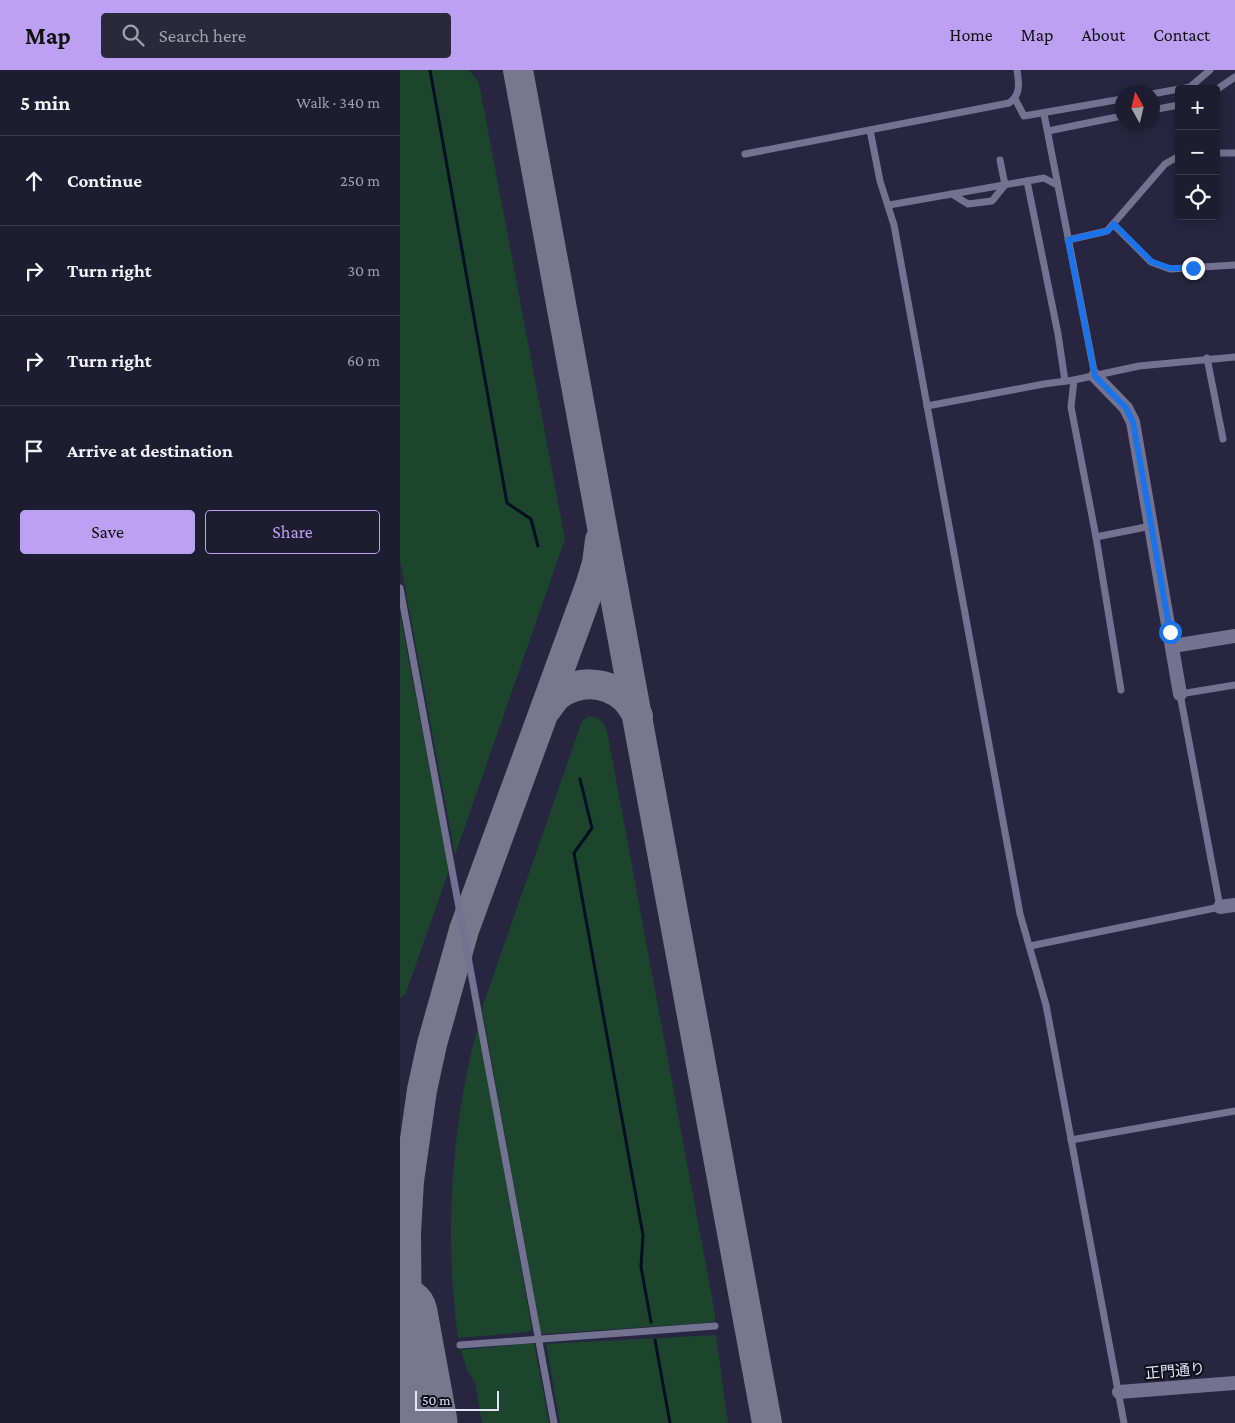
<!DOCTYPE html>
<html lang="en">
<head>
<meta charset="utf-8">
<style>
	:root { --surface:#1d1c30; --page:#2a293c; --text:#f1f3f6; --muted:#a0a1ab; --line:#3b3a4c; --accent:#bca0f2 }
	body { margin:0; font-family:"Crimson Pro","Noto Sans JP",serif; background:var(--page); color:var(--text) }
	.controls { position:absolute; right:15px; top:15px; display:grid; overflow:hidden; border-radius:5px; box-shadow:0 2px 12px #0003 }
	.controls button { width:45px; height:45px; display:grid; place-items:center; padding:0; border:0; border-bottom:1px solid var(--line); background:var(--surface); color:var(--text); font:25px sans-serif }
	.compass { position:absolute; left:715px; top:15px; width:45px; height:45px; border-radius:50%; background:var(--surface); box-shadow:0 2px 12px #0003; rotate:352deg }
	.scale { position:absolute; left:15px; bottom:12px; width:84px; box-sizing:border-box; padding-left:5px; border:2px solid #e4e4f6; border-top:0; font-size:14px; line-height:18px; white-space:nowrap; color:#e4e4f6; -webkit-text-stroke:4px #11101c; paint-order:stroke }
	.stop { position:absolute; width:15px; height:15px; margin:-11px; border:4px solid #1a73e8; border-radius:50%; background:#fff }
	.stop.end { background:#1a73e8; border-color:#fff; box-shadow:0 1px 5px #0008 }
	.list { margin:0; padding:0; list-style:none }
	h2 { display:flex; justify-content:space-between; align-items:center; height:65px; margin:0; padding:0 20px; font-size:21px }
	h2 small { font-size:16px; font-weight:400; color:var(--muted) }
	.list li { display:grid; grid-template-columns:32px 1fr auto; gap:15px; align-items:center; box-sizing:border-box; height:90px; padding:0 20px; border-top:1px solid var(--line) }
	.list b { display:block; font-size:19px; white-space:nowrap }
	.list em { font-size:16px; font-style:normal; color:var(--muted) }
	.actions { display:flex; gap:10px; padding:15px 20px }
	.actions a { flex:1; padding:11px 0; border:1px solid var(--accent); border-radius:5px; text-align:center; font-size:18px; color:var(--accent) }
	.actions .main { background:var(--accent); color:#111 }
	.icon { flex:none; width:28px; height:28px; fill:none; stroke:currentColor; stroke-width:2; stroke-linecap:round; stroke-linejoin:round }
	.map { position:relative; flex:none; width:835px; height:1353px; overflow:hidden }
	header { display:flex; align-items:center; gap:30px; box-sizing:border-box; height:70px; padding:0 25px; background:var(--accent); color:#111 }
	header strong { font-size:24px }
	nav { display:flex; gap:28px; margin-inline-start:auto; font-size:18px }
	.search { width:350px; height:45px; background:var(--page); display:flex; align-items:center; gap:12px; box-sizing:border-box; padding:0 18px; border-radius:5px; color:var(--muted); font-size:19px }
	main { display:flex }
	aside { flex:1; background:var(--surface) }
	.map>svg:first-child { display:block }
</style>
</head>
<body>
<header>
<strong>Map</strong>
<div class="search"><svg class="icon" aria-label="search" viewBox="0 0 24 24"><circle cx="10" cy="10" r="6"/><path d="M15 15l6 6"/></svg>Search here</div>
<nav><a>Home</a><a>Map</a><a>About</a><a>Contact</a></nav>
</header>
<main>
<aside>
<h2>5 min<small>Walk · 340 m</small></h2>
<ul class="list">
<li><svg class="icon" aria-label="ahead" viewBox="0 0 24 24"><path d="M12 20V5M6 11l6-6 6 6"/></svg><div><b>Continue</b></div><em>250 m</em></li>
<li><svg class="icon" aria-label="right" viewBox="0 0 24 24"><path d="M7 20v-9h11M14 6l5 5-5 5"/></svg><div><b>Turn right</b></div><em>30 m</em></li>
<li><svg class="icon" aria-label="right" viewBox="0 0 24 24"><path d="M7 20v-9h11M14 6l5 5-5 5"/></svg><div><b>Turn right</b></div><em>60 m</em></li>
<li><svg class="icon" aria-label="arrive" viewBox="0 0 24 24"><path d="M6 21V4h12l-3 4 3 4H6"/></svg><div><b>Arrive at destination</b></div></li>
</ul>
<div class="actions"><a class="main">Save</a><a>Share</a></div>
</aside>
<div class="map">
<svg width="835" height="1353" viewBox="0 0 835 1353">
	<rect width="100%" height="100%" fill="#272540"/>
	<g fill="#1d452e">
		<path d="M0,0h69l10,13 86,456 -110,316 -55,-294z"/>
		<path d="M0,545l49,255 -43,123 -6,5z"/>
		<path d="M189,646c11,2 14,5 18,15l108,583v7l-8,2 -166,11 -59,-326 100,-287z"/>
		<path d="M78,955l54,304 -4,3 -70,6c-14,-105 -7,-211 20,-313z"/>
		<path d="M316,1265l12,88h-168l-14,-79z"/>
		<path d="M134,1273l15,80h-67l-7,-41 -8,-12 -6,-20z"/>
	</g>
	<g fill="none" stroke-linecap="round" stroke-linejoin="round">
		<g stroke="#001022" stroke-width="3">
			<path d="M30,0l77,433 24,16 7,27"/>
			<path d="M180,709l12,49 -18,25 69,382 -2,32 10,55"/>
			<path d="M255,1270l15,83"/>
		</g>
		<g stroke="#78778e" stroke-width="30">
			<path d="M118,0l249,1353"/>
			<path d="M146,640c4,-5 7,-11 12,-15 21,-15 46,-14 66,2 6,5 10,13 14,19"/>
			<path d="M7,1280l-1,-117 3,-52 13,-91 10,-46 32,-114 126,-344 7,-23 3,-23"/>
		</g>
		<path stroke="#78778e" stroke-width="75" d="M0,1244l20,109"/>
		<g stroke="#737291" stroke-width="7">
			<path d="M781,19l9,-2 20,-17"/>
			<path d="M816,20l19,-13"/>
			<path d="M752,24l27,-5"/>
			<path d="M615,29l9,17 98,-17"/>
			<path d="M752,40l27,-5"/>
			<path d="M644,44l51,262"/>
			<path d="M470,60l10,51 14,44 126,689 26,91 78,418"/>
			<path d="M648,61l74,-15"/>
			<path d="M816,83h19"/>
			<path d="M345,84l264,-51c12,-8 10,-20 8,-33"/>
			<path d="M627,111l31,153 7,47"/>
			<path d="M552,124l16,10 24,-3 13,-16 -5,-25"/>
			<path d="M489,135l155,-27 13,7"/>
			<path d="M713,154l38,38 19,7 65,-4"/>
			<path d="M668,170l39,-9 58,-67 14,-8"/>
			<path d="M807,288l16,81"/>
			<path d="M674,310l-3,27 25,130 25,153"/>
			<path d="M527,336l117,-22 30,-4 65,-14 96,-9"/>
			<path d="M696,467l55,-11"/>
			<path d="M0,518l154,835"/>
			<path d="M630,876l190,-39 -40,-213 55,-9"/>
			<path d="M671,1070l164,-29"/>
			<path d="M60,1275l255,-19"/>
		</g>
		<g stroke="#737291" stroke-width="14">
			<path d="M695,306l31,32 7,14 47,272"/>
			<path d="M773,576l62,-10"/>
			<path d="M820,837l15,-2"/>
			<path d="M719,1322l116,-9"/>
		</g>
	</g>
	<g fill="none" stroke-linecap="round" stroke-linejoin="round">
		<path stroke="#1a73e8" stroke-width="6" d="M770,562l-37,-210 -7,-14 -31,-32 -27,-136 40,-9 6,-7 38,38 18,6h23"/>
	</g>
	<g text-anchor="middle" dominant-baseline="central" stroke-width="4.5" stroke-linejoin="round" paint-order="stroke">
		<g font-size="15" fill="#e4e4f6" stroke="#11101c">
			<text transform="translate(775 1301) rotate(-5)">正門通り</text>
		</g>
	</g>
</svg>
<div class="controls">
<button>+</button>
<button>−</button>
<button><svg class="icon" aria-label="locate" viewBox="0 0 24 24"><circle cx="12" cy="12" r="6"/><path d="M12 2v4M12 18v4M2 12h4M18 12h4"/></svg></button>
</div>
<svg class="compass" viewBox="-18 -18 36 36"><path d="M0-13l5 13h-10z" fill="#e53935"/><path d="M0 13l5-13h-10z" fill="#a0a1ab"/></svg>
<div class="scale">50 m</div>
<div class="stop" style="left:770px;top:562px"></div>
<div class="stop end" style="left:793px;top:198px"></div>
</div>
</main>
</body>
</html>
